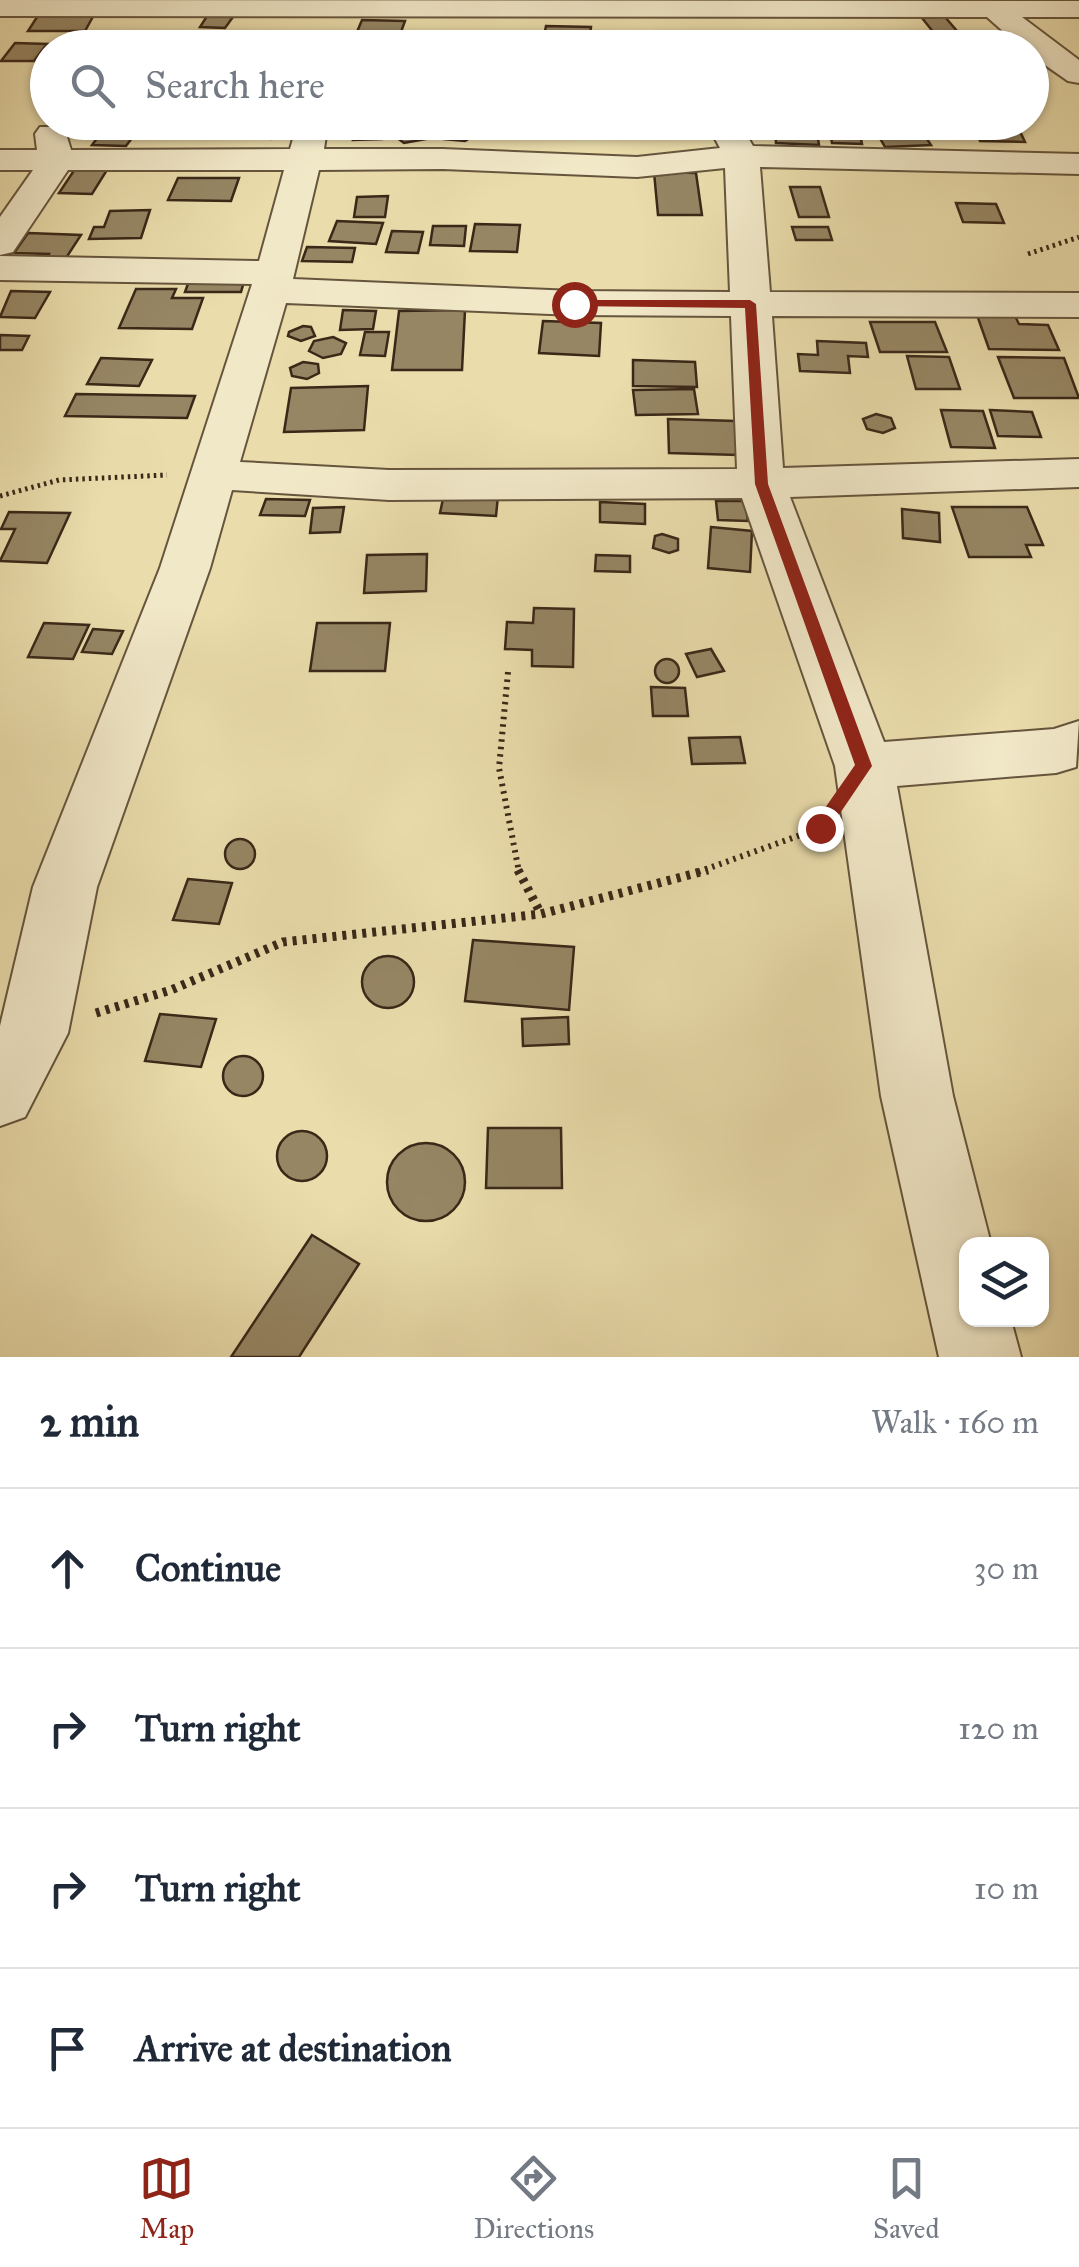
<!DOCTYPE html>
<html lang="en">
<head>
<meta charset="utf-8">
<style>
	:root { --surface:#fff; --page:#f2f2f3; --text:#1f2937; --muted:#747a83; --line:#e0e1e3; --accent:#8f2418 }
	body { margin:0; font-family:"IM FELL Great Primer",serif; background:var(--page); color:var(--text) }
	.controls { position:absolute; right:30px; bottom:30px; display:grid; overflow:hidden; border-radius:20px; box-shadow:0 2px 8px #0004 }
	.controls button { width:90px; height:90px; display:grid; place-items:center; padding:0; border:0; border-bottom:2px solid var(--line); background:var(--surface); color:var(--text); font:50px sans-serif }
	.stop { position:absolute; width:30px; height:30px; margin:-22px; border:8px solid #8f2418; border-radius:50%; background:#fff }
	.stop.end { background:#8f2418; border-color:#fff; box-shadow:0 2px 10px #0008 }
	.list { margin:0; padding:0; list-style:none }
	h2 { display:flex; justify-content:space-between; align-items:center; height:130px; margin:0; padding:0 40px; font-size:42px }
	h2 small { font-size:32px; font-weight:400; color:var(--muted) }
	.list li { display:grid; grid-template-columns:65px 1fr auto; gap:30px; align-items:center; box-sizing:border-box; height:160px; padding:0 40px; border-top:2px solid var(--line) }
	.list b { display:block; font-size:38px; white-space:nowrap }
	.list em { font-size:32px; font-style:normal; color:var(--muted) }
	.icon { flex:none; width:55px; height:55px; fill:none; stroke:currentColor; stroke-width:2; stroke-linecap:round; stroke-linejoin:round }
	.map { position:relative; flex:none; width:1079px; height:1357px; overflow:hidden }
	.search { position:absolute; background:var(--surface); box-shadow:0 2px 8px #0004; left:30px; right:30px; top:30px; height:110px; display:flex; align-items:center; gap:25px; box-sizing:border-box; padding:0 35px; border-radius:55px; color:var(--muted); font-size:38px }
	.sheet { height:770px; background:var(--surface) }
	nav { display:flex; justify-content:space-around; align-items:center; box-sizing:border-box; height:140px; border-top:2px solid var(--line); background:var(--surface); font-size:28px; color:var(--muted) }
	nav a { display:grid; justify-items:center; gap:5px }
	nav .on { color:var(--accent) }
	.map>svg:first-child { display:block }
</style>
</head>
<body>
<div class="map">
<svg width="1079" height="1357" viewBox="0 0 1079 1357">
	<rect width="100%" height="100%" fill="#eadcab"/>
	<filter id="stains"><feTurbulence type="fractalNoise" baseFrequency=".002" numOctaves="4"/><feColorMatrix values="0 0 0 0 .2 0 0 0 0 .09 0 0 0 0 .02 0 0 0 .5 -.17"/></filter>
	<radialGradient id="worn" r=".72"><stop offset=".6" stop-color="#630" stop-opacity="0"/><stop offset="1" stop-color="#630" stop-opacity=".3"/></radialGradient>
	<g fill="#968664" stroke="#3a2818" stroke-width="2.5">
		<path d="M95,13l-10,18h-57l11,-17z"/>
		<path d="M207,16l26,1 -8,11 -25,-1z"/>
		<path d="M945,17l12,14 -23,2 -12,-15z"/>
		<path d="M362,20l43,1 -7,19 -44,-1z"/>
		<path d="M546,26l45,1 -2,15 -46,-1z"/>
		<path d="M971,33l16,15h-38l-12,-13z"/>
		<path d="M824,37l27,1 3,10h-27z"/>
		<path d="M15,43l32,1 -13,17h-33z"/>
		<path d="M87,122h33l-5,12h-34z"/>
		<path d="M336,122h48l-2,17 -29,1 2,-10 -21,1z"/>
		<path d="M972,122l44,1 9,19 -45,-1z"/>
		<path d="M775,124l41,2 3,19 -43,-2z"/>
		<path d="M829,124l29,1 4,19 -30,-1z"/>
		<path d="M917,124l14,21 -46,2 -12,-21z"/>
		<path d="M271,127l10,7 -10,5 -18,-3 4,-7z"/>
		<path d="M451,127h15l9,8 -10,6 -21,-2 -3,-6z"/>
		<path d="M411,130l14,3 1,6 -22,4 -8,-6z"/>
		<path d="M98,137l34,1 -6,8 -34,-1z"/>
		<path d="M75,169l32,1 -15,24 -33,-1z"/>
		<path d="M654,172l42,1 6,42h-44z"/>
		<path d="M178,178h61l-8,23 -63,-1z"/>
		<path d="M790,187h30l9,30h-30z"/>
		<path d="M388,196l-3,21h-31l3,-20z"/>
		<path d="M956,203l40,1 8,19 -41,-1z"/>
		<path d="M150,210l-9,28 -52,1 5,-12h10l6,-16z"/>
		<path d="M337,221l46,2 -7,21 -47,-3z"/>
		<path d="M475,224l45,1 -3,27 -47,-1z"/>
		<path d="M433,226h33l-2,20 -34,-1z"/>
		<path d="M792,227h36l4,13h-36z"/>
		<path d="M392,231l31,1 -5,21 -32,-1z"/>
		<path d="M28,233l53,2 -17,26 -18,-1 3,-6 -35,-1z"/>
		<path d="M307,247l48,1 -3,14 -50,-1z"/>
		<path d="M190,278h55l-4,14h-56z"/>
		<path d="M136,289h40l-4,9h31l-11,31 -73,-1z"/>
		<path d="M11,291l39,1 -15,26 -35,-1z"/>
		<path d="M343,310l33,1 -3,18 -33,1z"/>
		<path d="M465,310l-3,60h-70l7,-59z"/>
		<path d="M977,315l38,1 4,8 29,1 11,25 -70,-1z"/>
		<path d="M543,321l58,2 -2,33 -60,-3z"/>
		<path d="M870,322h65l12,30h-67z"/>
		<path d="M303,326l8,1 4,9 -14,5 -13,-5 1,-4z"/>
		<path d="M365,332h24l-4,24 -25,-1z"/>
		<path d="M0,335l29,1 -7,14h-22z"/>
		<path d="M333,337l13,6 -5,11 -18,4 -14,-7 5,-10z"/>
		<path d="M817,341l49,2 2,14 -20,-1 2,17 -50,-2 -2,-17 20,1z"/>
		<path d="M907,356l42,1 11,32h-44z"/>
		<path d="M998,357l66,1 15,40h-65z"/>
		<path d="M101,358l51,2 -13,26 -52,-2z"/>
		<path d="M633,360l62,2 2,25 -64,-1z"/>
		<path d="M303,362l15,2 1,9 -12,6 -15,-3 -2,-8z"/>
		<path d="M368,386l-4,44 -80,2 7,-44z"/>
		<path d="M694,389l4,25 -62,1 -3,-25z"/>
		<path d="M76,394l119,2 -8,22 -122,-2z"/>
		<path d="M941,410l42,1 12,37 -44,-1z"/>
		<path d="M990,410l42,2 9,25 -43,-1z"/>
		<path d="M876,414l15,4 4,10 -12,5 -16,-4 -4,-10z"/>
		<path d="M668,419l68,2 2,34 -69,-2z"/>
		<path d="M444,494l54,2 -2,20 -56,-3z"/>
		<path d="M266,499l44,1 -5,16 -45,-1z"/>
		<path d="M716,501h29l3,20 -30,-1z"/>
		<path d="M600,502l45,2v20l-45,-2z"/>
		<path d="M344,507l-4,25 -30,1 3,-25z"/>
		<path d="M952,507h75l16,38h-17l5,12h-62z"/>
		<path d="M902,509l37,4 1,29 -37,-4z"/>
		<path d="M9,512l61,1 -23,50 -47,-2 15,-32h-14z"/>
		<path d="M711,527l41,4 -2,41 -42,-4z"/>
		<path d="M662,534l16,5v11l-9,3 -16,-5 2,-12z"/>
		<path d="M427,554l-1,37 -62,2 3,-38z"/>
		<path d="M596,555l34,1v16l-35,-1z"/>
		<path d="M534,608l40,1 -1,58 -41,-1v-16l-27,-1 2,-27 26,1z"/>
		<path d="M44,623l45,2 -16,34 -45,-2z"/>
		<path d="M317,623h73l-5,48h-75z"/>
		<path d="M93,629l30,2 -11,23 -30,-2z"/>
		<path d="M711,649l13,22 -27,6 -11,-23z"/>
		<circle cx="667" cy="671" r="12"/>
		<path d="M651,687l34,1 3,28h-35z"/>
		<path d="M740,737l5,26 -53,1 -3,-26z"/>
		<circle cx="240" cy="854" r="15"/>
		<path d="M188,879l44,4 -13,41 -46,-4z"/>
		<path d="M473,940l101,7 -5,63 -104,-9z"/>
		<circle cx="388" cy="982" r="26"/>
		<path d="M160,1014l56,5 -15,48 -56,-6z"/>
		<path d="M568,1017l1,27 -46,2 -1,-27z"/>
		<circle cx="243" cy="1076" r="20"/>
		<path d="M488,1128h73l1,60h-76z"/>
		<circle cx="302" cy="1156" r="25"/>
		<circle cx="426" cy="1182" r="39"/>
		<path d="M312,1235l47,29 -60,93h-68z"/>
	</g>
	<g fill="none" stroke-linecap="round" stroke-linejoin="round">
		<defs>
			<g id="minor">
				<path d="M0,0l1079,1v16h-57l57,43v23l-11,-2 -36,-25v-8h-10l-35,-31 -987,-1z"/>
				<path d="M298,122h30l-4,27h119l194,8 83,-9 -14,-26h33l14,24 326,8v20l-319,-7 10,125 309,1v24l-307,-1 11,152 296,-9v28l-289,10 94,245 170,-13 25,-8 -3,46 -20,6 -159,13 56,310 38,148h-25v76h45l10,37h-82l-58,-261 -46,-330 -93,-268 -353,2 -157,-10 -22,78 -113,319 -29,146 -43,84 -25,9v-100l33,-139 127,-319 92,-284 -252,-4v-24l259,5 25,-91h-216l-55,82 -13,3v-38l33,-47h-33v-20h37l-2,-16 5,-7h24l7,23 219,-1zM725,168l5,124 -156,-1 -281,-12 26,-109 124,-1 194,8zM286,303l288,12 157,1 6,153 -348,1 -149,-8z"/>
			</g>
		</defs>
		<use href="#minor" stroke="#66553d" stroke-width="4"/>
		<g stroke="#3a2818" stroke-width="5" stroke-dasharray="2.5 4" stroke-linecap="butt">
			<path d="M1028,254l51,-17"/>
			<path d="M0,496l59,-16 108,-5"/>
		</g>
		<g stroke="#3a2818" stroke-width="6" stroke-dasharray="2.5 5" stroke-linecap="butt">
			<path d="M508,672l-9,96 20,104"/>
			<path d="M698,872l122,-44"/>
		</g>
		<g stroke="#3a2818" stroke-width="9" stroke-dasharray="4 6" stroke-linecap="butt">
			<path d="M518,870l23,44"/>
			<path d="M96,1013l75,-23 112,-48 258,-28 167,-44"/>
		</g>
		<use href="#minor" fill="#f1e8c8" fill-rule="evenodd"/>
	</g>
	<path fill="#8f2418" d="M574,300h176l6,4 12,180 104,282 -46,68h-12l-3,-6 44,-63 -100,-281 -10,-176 -175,-2z"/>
	<rect width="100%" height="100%" filter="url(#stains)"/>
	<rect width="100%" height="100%" fill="url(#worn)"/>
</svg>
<div class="controls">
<button><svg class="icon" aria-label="layers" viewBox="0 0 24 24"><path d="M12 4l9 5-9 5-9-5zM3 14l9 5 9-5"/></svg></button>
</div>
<div class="stop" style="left:574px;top:304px"></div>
<div class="stop end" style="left:820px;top:828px"></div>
<div class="search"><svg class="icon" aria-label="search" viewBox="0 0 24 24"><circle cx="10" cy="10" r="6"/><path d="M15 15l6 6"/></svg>Search here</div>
</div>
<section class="sheet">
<h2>2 min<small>Walk · 160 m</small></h2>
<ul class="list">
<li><svg class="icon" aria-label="ahead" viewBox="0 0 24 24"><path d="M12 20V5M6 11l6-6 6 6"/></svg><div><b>Continue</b></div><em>30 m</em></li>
<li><svg class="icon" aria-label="right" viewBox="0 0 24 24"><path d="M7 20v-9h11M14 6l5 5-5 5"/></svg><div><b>Turn right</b></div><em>120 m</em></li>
<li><svg class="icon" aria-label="right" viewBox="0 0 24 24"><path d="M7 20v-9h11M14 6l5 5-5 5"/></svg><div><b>Turn right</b></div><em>10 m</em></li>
<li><svg class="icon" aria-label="arrive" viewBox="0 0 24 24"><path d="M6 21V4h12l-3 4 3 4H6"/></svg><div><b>Arrive at destination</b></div></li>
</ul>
</section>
<nav>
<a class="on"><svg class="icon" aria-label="map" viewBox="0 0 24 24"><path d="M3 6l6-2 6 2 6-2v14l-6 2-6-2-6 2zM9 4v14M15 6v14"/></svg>Map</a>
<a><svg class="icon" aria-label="directions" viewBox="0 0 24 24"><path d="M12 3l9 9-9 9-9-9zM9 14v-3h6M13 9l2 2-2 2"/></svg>Directions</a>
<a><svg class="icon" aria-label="saved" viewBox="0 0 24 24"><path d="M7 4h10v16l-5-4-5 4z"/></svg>Saved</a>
</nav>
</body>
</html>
